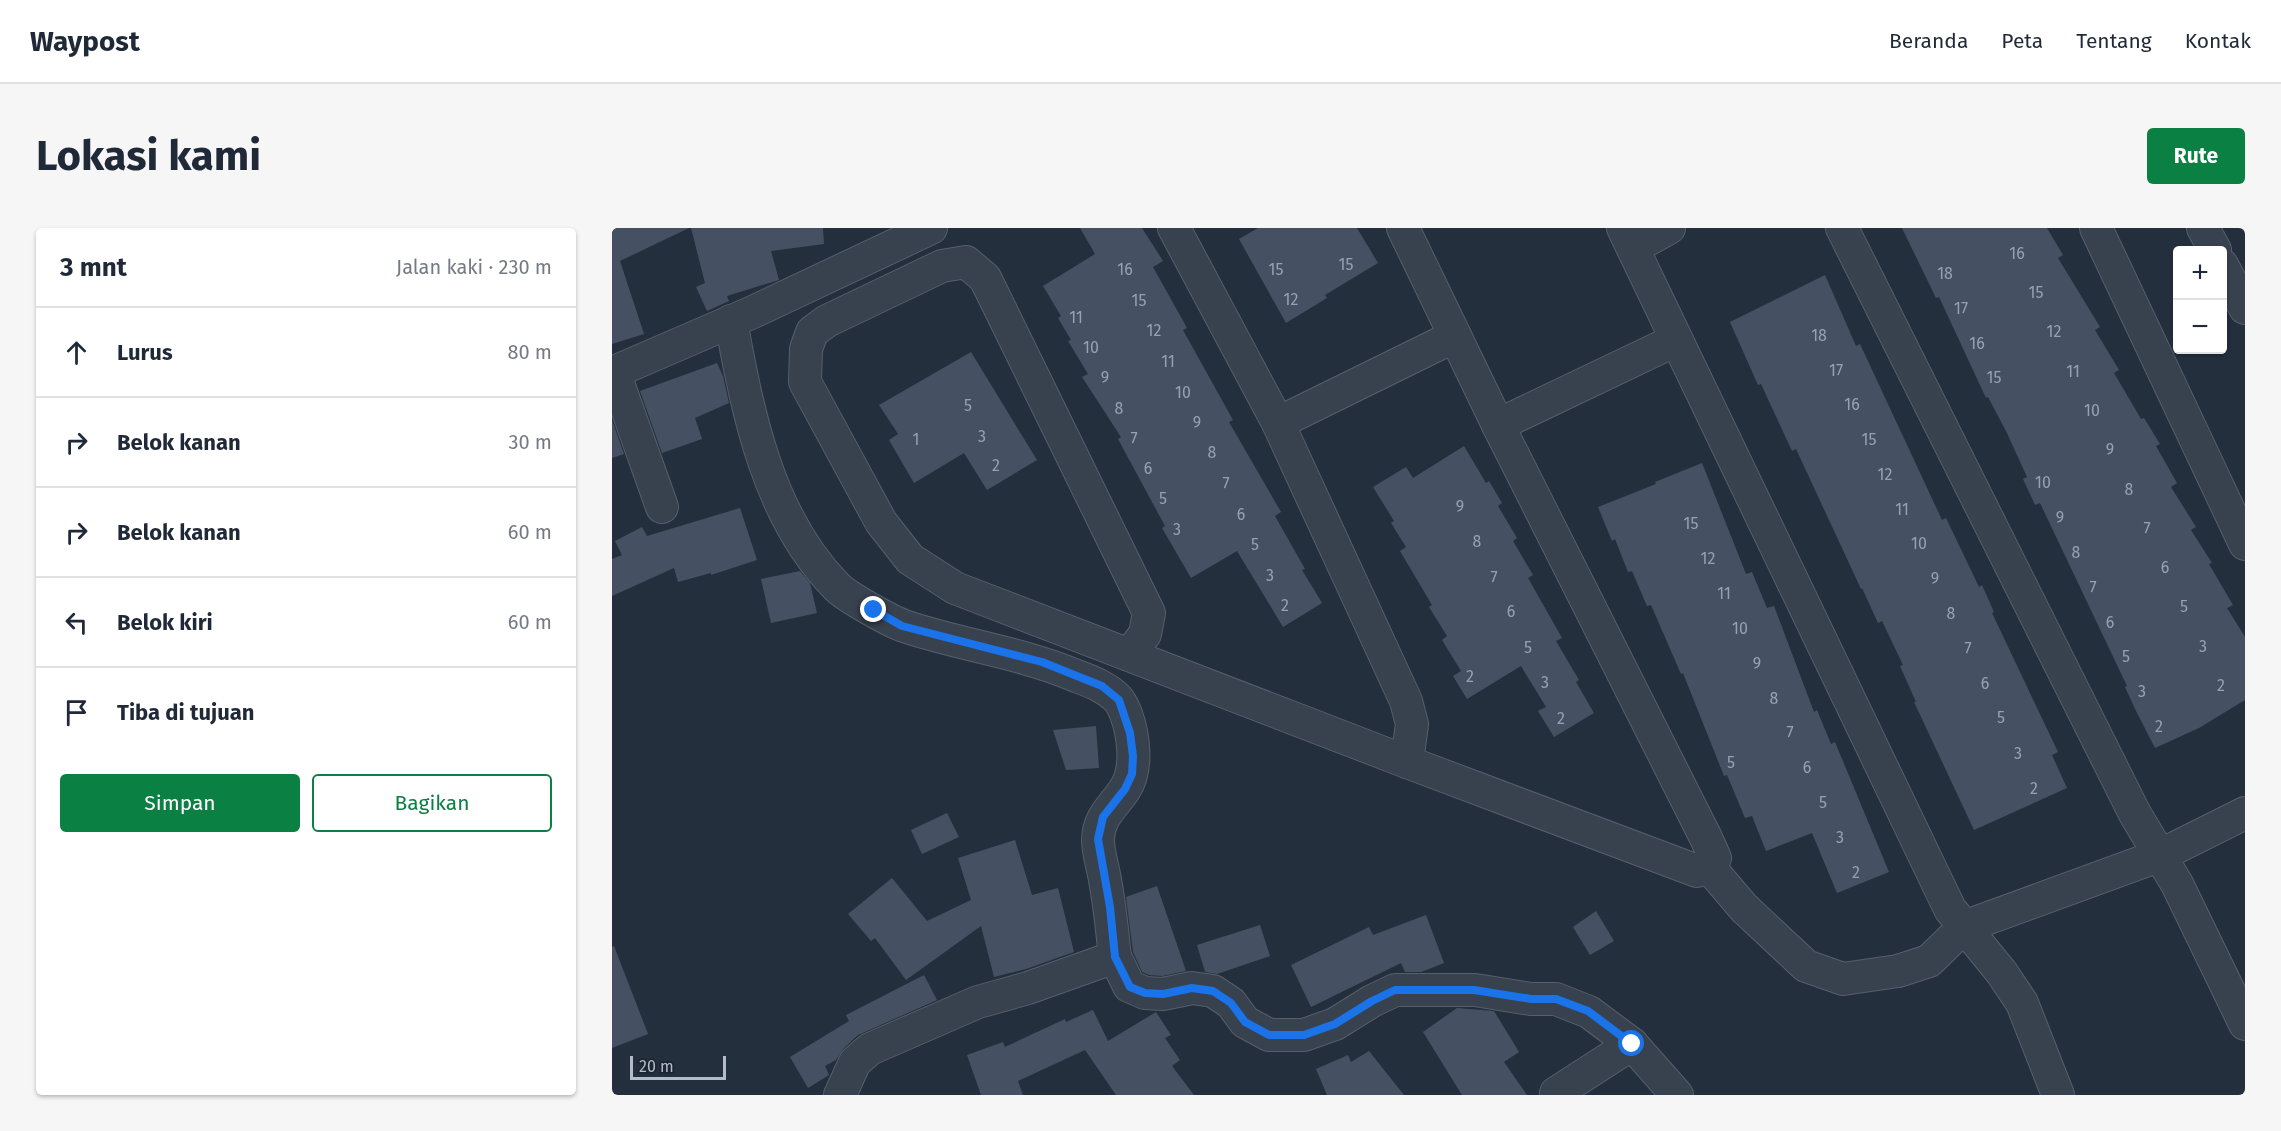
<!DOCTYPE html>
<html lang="id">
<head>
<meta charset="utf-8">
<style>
	:root { --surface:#fff; --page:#f6f6f7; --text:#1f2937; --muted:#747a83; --line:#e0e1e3; --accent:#0b8043 }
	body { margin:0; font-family:"Fira Sans",sans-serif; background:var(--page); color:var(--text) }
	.controls { position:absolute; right:18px; top:18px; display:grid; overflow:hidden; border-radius:6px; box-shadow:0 2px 4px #0004 }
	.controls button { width:54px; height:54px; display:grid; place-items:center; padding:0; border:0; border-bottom:2px solid var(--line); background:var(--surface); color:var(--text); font:30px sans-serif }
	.scale { position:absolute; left:18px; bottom:15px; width:96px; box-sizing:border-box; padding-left:6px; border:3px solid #b4bcc9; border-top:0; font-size:16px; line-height:21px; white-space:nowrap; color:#b4bcc9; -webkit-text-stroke:4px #1d2633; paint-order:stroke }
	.stop { position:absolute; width:18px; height:18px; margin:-14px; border:4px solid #1a73e8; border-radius:50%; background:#fff }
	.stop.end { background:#1a73e8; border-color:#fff; box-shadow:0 2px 6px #0008 }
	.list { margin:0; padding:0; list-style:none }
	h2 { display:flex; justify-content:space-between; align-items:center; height:78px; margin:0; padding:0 24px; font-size:26px }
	h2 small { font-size:20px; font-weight:400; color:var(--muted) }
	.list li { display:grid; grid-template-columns:39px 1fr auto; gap:18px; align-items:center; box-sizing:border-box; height:90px; padding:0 24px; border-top:2px solid var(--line) }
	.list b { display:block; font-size:22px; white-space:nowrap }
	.list em { font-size:20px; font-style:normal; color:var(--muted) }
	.actions { display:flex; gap:12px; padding:18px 24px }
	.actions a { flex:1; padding:14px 0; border:2px solid var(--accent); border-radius:6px; text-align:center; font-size:21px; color:var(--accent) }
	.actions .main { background:var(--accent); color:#fff }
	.icon { flex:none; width:33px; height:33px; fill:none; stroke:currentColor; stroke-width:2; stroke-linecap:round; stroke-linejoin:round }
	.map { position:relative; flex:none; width:1633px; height:867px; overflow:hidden; border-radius:6px }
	header { display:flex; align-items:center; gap:36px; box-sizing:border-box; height:84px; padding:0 30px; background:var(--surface); border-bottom:2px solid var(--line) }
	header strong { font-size:28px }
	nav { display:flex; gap:33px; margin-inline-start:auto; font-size:21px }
	.intro { display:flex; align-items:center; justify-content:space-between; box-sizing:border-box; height:144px; padding:0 36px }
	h1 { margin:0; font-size:42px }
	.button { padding:15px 27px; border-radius:6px; background:var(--accent); color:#fff; font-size:21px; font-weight:700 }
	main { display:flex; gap:36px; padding:0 36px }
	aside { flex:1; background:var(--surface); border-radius:6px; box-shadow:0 2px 4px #0004 }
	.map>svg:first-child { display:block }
</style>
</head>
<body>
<header>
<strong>Waypost</strong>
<nav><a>Beranda</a><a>Peta</a><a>Tentang</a><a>Kontak</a></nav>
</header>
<div class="intro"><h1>Lokasi kami</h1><a class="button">Rute</a></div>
<main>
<aside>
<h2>3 mnt<small>Jalan kaki · 230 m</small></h2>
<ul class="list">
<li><svg class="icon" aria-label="ahead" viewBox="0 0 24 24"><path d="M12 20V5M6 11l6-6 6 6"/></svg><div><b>Lurus</b></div><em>80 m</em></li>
<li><svg class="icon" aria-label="right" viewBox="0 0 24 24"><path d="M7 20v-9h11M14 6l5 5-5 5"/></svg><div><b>Belok kanan</b></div><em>30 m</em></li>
<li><svg class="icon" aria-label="right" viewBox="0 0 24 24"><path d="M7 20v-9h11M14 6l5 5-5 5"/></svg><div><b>Belok kanan</b></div><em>60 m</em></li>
<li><svg class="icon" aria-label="left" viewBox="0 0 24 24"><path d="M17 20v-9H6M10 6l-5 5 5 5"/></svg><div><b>Belok kiri</b></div><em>60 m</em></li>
<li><svg class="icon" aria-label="arrive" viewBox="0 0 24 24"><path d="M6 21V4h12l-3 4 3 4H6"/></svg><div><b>Tiba di tujuan</b></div></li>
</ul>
<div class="actions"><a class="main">Simpan</a><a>Bagikan</a></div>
</aside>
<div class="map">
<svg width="1633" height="867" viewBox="0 0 1633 867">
	<rect width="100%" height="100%" fill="#242f3e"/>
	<g fill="#455162">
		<path d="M0,0h77l-69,33 24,73 -32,10z"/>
		<path d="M79,0h132l1,16 -53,7 8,29 -52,16 2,5 -22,10 -11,-24 9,-4z"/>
		<path d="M468,0h62l21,33 -10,6 34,61 -4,2 50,90 -4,2 52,90 -6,4 30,53 -3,1 20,33 -39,24 -46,-76 -46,27 -29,-50 3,-2 -47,-87 3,-2 -39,-60 6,-3 -20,-33 3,-1 -13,-22 3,-2 -18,-30 52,-32z"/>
		<path d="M646,0h99l21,35 -53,32 2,3 -41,25 -47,-84z"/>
		<path d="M1290,0h145l16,27 -5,3 42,69 -5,3 24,40 -5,3 27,46 3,-1 16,26 -4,2 21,37 -6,4 25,40 -5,3 21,33 -3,1 24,41 -6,3 18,29v63l-46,28 -44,20 -19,-37 -11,-24 2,-1 -87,-183 -5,2 -12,-26 4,-2 -21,-46 -18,-34 -2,1 -47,-101 -3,1z"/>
		<path d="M1213,47l31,71 4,-2 82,176 4,-2 33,69 3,-2 12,27 -2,1 66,139 -6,3 15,33 -93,42 -60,-128h2l-16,-36 3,-1 -21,-44 -4,2 -16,-35 -1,1 -65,-140 -4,2 -31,-67 -3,1 -28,-63z"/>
		<path d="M359,124l66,108 -50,30 -23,-37 -50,30 -25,-43 9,-6 -19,-29z"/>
		<path d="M105,135l6,13 6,27 -34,15 7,21 -40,14 -22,-62z"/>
		<path d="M0,192l12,34 -12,4z"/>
		<path d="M852,218l22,37 3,-2 13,22 -4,3 19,32 -4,3 20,34 -5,3 34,60 -6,3 23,39 -3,2 18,31 -40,24 -16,-26 8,-4 -25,-41 -54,33 -14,-23 8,-5 -19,-31 5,-4 -18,-29 3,-2 -32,-54 6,-4 -15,-24 3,-2 -21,-34 33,-20 7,11z"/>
		<path d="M1090,235l44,111 6,-2 15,36 7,-2 40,106 3,-2 14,34 4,-2 54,130 -52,21 -25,-60 -46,18 -14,-35 -7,2 -18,-43 -3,1 -41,-103 -2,1 -30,-69 -4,1 -15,-35 -4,1 -13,-33 -3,2 -14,-34 58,-23 -1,-2z"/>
		<path d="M128,280l17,52 -46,15v-2l-33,9 -4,-14 -62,28v-37l10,-4 -7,-14 27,-14 5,9z"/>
		<path d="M188,343l10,12 7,30 -46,10 -10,-44z"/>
		<path d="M484,498l3,42 -33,2 -13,-40z"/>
		<path d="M335,585l12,24 -37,17 -11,-24z"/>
		<path d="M403,612l17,55 26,-7 16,64 -48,17 -32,8 -13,-51 -75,54 -31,-42 -4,3 -23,-27 44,-36 35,43 44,-21 -13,-42z"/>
		<path d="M545,658l29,85 -24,5 -13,-1 -7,-3 -9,-20 -7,-55z"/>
		<path d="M984,683l18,30 -24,14 -17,-28z"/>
		<path d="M814,687l18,48 -23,9h-16l-4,-9 -90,44 -20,-42 78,-38 4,8z"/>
		<path d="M648,697l10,31 -53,18 -12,-2 -8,-27z"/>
		<path d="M2,718l34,88 -36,14v-101z"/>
		<path d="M312,747l13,25 -79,35 -15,14 -7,11 -11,6 4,9 -21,13 -18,-31 59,-36 -3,-6z"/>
		<path d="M845,780l37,3 25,41 -15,10 23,33h-65l-39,-63z"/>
		<path d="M481,782l15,31 48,-29 15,23 -6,3 15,22 -8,6 22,29h-78l-31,-45 -67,31 5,14h-42l-14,-40 36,-13 2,5 60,-28 1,3z"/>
		<path d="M757,823l35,44h-77l-11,-26 32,-14 3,7z"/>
	</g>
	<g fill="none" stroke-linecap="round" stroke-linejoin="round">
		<defs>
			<g id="minor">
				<path d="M562,0l104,195 128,278 6,23 -5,38"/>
				<path d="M1011,0l327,681 52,64 20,30 36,92"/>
				<path d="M1230,0l293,586 42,70 68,140"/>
				<path d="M1484,0l149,316"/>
				<path d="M1591,0l12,22"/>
				<path d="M1021,20l36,-20"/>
				<path d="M1610,37l23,43"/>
				<path d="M119,93c17,93 37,196 106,266 10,10 53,34 67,39 56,19 115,26 170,49 15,6 31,11 43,23 4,4 7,11 9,16 8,22 12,55 -1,75 -11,17 -27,28 -27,51 0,13 5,27 7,40 5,26 7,51 10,77"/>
				<path d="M2,144l48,135"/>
				<path d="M0,145l141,-61 178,-84"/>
				<path d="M666,195l177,-87"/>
				<path d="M886,197l178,-85"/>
				<path d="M518,426l15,-20 4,-21 -164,-335 -19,-16 -24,4 -115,55 -15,11 -6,17 -1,33 76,140 29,37 45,29 452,174 290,109 13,-3 5,-10 -9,-20 -208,-413 -95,-197"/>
				<path d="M1098,640l34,40 62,58 37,13 55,-8 31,-10 35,-34 197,-72 84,-42"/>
				<path d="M944,865l76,-49"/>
				<path d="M228,867l15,-33 15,-13 108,-47 50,-14 87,-31 14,29 16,7 18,1 29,-6 21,3 18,12 14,19 24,13h35l31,-11 37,-23 23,-11h80l56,9h25l33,13 43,32 45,51"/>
			</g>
		</defs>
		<use href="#minor" stroke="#565f6c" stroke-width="34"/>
		<use href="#minor" stroke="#38414e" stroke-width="32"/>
	</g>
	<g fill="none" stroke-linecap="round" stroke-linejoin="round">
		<path stroke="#1a73e8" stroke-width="8" d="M262,382l28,16 140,36 60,24 17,14 11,33 3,23 -1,18 -7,15 -22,28 -5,22 12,68 5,50 15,30 15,6 18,1 29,-6 21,3 18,12 14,19 24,13h35l31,-11 37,-23 23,-11h79l57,9h25l32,12 44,33"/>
	</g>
	<g text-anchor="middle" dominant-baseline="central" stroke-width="4.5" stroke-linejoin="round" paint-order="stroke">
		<g font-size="16" fill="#98a1af">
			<text x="1405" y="25">16</text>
			<text x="734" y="36">15</text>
			<text x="513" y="41">16</text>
			<text x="664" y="41">15</text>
			<text x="1333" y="45">18</text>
			<text x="1424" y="64">15</text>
			<text x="679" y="71">12</text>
			<text x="527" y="72">15</text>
			<text x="1349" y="80">17</text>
			<text x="464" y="89">11</text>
			<text x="542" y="102">12</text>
			<text x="1442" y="103">12</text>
			<text x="1207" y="107">18</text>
			<text x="1365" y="115">16</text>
			<text x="479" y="119">10</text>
			<text x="556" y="133">11</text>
			<text x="1224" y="142">17</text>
			<text x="1461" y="143">11</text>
			<text x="493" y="149">9</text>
			<text x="1382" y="149">15</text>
			<text x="571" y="164">10</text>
			<text x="1240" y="176">16</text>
			<text x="356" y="177">5</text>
			<text x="507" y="180">8</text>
			<text x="1480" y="182">10</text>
			<text x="585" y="194">9</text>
			<text x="370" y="208">3</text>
			<text x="522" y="210">7</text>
			<text x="304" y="211">1</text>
			<text x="1257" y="211">15</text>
			<text x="1498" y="221">9</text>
			<text x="600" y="224">8</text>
			<text x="384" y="237">2</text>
			<text x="536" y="240">6</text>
			<text x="1273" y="246">12</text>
			<text x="1431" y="254">10</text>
			<text x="614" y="255">7</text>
			<text x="1517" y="261">8</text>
			<text x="551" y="270">5</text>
			<text x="848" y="278">9</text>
			<text x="1290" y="281">11</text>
			<text x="629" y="286">6</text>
			<text x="1448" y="289">9</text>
			<text x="1079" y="295">15</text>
			<text x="1535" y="300">7</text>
			<text x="565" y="301">3</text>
			<text x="865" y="313">8</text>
			<text x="1307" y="315">10</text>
			<text x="643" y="316">5</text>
			<text x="1464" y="324">8</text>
			<text x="1096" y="330">12</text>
			<text x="1553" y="339">6</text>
			<text x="658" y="347">3</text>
			<text x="882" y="349">7</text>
			<text x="1323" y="350">9</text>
			<text x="1481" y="359">7</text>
			<text x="1112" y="365">11</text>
			<text x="673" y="377">2</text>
			<text x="1572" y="378">5</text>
			<text x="899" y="383">6</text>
			<text x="1339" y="385">8</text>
			<text x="1498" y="394">6</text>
			<text x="1128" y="400">10</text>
			<text x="1591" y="418">3</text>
			<text x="916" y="419">5</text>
			<text x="1356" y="420">7</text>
			<text x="1514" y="428">5</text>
			<text x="1145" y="435">9</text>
			<text x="858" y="448">2</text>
			<text x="933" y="454">3</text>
			<text x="1373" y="455">6</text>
			<text x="1609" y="457">2</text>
			<text x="1530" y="463">3</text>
			<text x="1162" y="470">8</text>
			<text x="1389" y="489">5</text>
			<text x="949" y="490">2</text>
			<text x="1547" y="498">2</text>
			<text x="1178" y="504">7</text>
			<text x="1406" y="525">3</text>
			<text x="1119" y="534">5</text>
			<text x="1195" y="539">6</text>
			<text x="1422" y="560">2</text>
			<text x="1211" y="574">5</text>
			<text x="1228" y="609">3</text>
			<text x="1244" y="644">2</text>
		</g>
	</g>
</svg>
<div class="controls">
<button>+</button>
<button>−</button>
</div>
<div class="scale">20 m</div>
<div class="stop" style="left:1020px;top:816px"></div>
<div class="stop end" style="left:262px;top:382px"></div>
</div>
</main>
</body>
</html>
